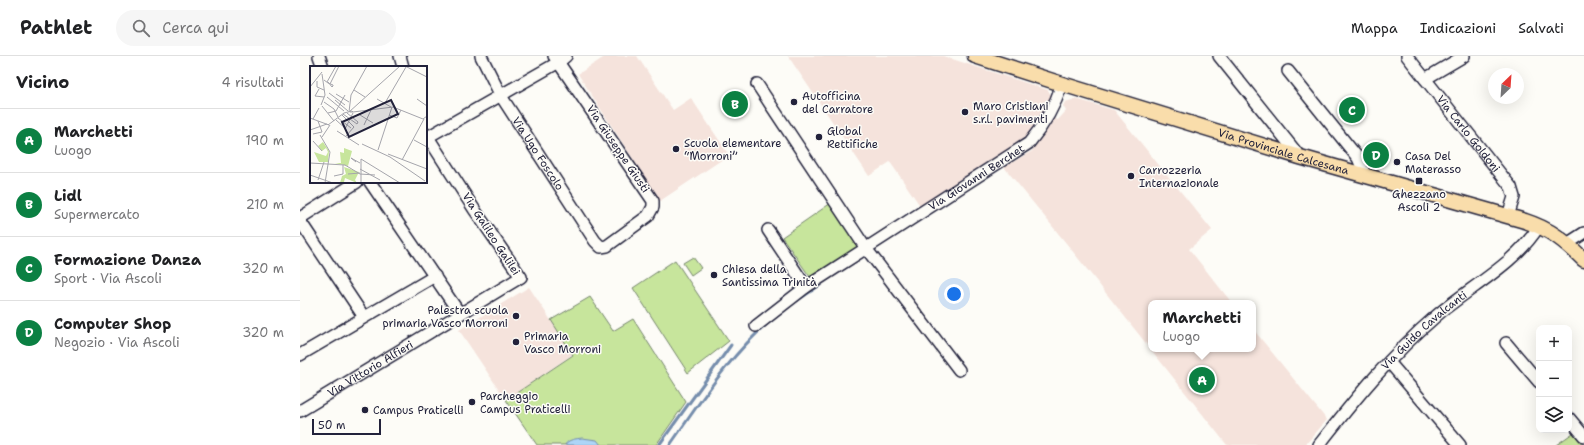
<!DOCTYPE html>
<html lang="it">
<head>
<meta charset="utf-8">
<style>
	:root { --surface:#fff; --page:#f6f6f6; --text:#202124; --muted:#757577; --line:#e0e0e0; --accent:#0b8043 }
	body { margin:0; font-family:"Shantell Sans",sans-serif; background:var(--page); color:var(--text) }
	.controls { position:absolute; right:12px; bottom:12px; display:grid; overflow:hidden; border-radius:8px; box-shadow:0 4px 16px #0002 }
	.controls button { width:36px; height:36px; display:grid; place-items:center; padding:0; border:0; border-bottom:1px solid var(--line); background:var(--surface); color:var(--text); font:20px sans-serif }
	.compass { position:absolute; left:1188px; top:12px; width:36px; height:36px; border-radius:50%; background:var(--surface); box-shadow:0 4px 16px #0002; rotate:25deg }
	.scale { position:absolute; left:12px; bottom:10px; width:69px; box-sizing:border-box; padding-left:4px; border:2px solid #22223b; border-top:0; font-size:11px; line-height:14px; white-space:nowrap; color:#22223b; -webkit-text-stroke:3px #fdfcf7; paint-order:stroke }
	.you { position:absolute; left:654px; top:238px; width:14px; height:14px; margin:-10px; border:3px solid #fff; border-radius:50%; background:#1a73e8; box-shadow:0 0 0 6px #1a73e833 }
	.badge { display:grid; place-items:center; width:26px; height:26px; border-radius:50%; background:var(--accent); color:#fff; font-size:13px; font-weight:700 }
	.pin { position:absolute; translate:-50% -50%; border:2px solid #fff; box-shadow:0 1px 4px #0006 }
	.popup { position:absolute; left:848px; top:244px; width:108px; height:52px; box-sizing:border-box; display:grid; place-content:center; border-radius:8px; background:var(--surface); filter:drop-shadow(0 1px 3px #0005); font-size:13px; white-space:nowrap; color:var(--muted) }
	.popup b { font-size:15px; color:var(--text) }
	.popup::after { content:''; position:absolute; left:50%; top:100%; margin-left:-8px; border:8px solid transparent; border-top-color:var(--surface) }
	.list { margin:0; padding:0; list-style:none }
	h2 { display:flex; justify-content:space-between; align-items:center; height:52px; margin:0; padding:0 16px; font-size:17px }
	h2 small { font-size:13px; font-weight:400; color:var(--muted) }
	.list li { display:grid; grid-template-columns:26px 1fr auto; gap:12px; align-items:center; box-sizing:border-box; height:64px; padding:0 16px; border-top:1px solid var(--line) }
	.list b { display:block; font-size:15px; white-space:nowrap }
	.list p { margin:0; font-size:13px; white-space:nowrap; color:var(--muted) }
	.list em { font-size:13px; font-style:normal; color:var(--muted) }
	.icon { flex:none; width:22px; height:22px; fill:none; stroke:currentColor; stroke-width:2; stroke-linecap:round; stroke-linejoin:round }
	.map { position:relative; flex:none; width:1284px; height:389px; overflow:hidden }
	header { display:flex; align-items:center; gap:24px; box-sizing:border-box; height:56px; padding:0 20px; background:var(--surface); border-bottom:1px solid var(--line) }
	header strong { font-size:19px }
	nav { display:flex; gap:22px; margin-inline-start:auto; font-size:14px }
	.search { width:280px; height:36px; background:var(--page); display:flex; align-items:center; gap:10px; box-sizing:border-box; padding:0 14px; border-radius:22px; color:var(--muted); font-size:15px }
	main { display:flex }
	aside { flex:1; background:var(--surface) }
	.map>svg:first-child { display:block }
</style>
</head>
<body>
<header>
<strong>Pathlet</strong>
<div class="search"><svg class="icon" aria-label="search" viewBox="0 0 24 24"><circle cx="10" cy="10" r="6"/><path d="M15 15l6 6"/></svg>Cerca qui</div>
<nav><a>Mappa</a><a>Indicazioni</a><a>Salvati</a></nav>
</header>
<main>
<aside>
<h2>Vicino<small>4 risultati</small></h2>
<ul class="list">
<li><span class="badge">A</span><div><b>Marchetti</b><p>Luogo</p></div><em>190 m</em></li>
<li><span class="badge">B</span><div><b>Lidl</b><p>Supermercato</p></div><em>210 m</em></li>
<li><span class="badge">C</span><div><b>Formazione Danza</b><p>Sport · Via Ascoli</p></div><em>320 m</em></li>
<li><span class="badge">D</span><div><b>Computer Shop</b><p>Negozio · Via Ascoli</p></div><em>320 m</em></li>
</ul>
</aside>
<div class="map">
<svg width="1284" height="389" viewBox="0 0 1284 389">
	<rect width="100%" height="100%" fill="#fdfcf7"/>
	<filter id="ink" filterUnits="userSpaceOnUse"><feTurbulence type="fractalNoise" baseFrequency=".025" numOctaves="2"/><feDisplacementMap in="SourceGraphic" scale="8" xChannelSelector="R" yChannelSelector="G"/><feConvolveMatrix kernelMatrix="1 2 1 2 8 2 1 2 1" color-interpolation-filters="sRGB"/></filter>
	<g filter="url(#ink)">
		<g fill="#f5e3dc">
			<path d="M306,0h31l36,54 18,-12 38,57 -69,46 -82,-127z"/>
			<path d="M488,0h155l105,34 3,5v5l-21,35 -8,7 -101,65 -31,-45 -21,14z"/>
			<path d="M776,43l38,11 98,120 -23,19 43,54h-81v46h102v-20l74,91 -22,25h-78l-161,-202 -62,-76 28,-16 21,-33 5,2 8,-9 -3,-5 2,-4z"/>
			<path d="M229,231l44,67 -67,46 -47,-70z"/>
		</g>
		<g fill="#c7e59c" stroke="#74846c">
			<path d="M531,147l26,41v3l-47,30 -28,-40z"/>
			<path d="M393,201l8,11 -10,7 -8,-12z"/>
			<path d="M375,204l54,81 -41,32 -55,-85z"/>
			<path d="M290,241l23,34 20,-12 53,83 -30,43h-119l-31,-45 67,-45 -22,-35z"/>
			<path d="M1273,377l10,12h-27z"/>
		</g>
		<path fill="#add5f7" stroke="#758dac" d="M282,382l15,2 4,5h-36c3,-6 11,-6 17,-7z"/>
		<g fill="none" stroke-linecap="round" stroke-linejoin="round">
			<g stroke="#758dac" stroke-width="3">
				<path d="M495,246l25,-17"/>
				<path d="M359,389l72,-100"/>
				<path d="M370,389c31,-44 61,-92 103,-126"/>
			</g>
			<defs>
				<g id="minor">
					<path d="M19,0l4,11"/>
					<path d="M100,0l3,11"/>
					<path id="s1" d="M181,0l20,40 94,145 6,6 6,-1 41,-30 5,-9v-6l-99,-145"/>
					<path d="M919,0l81,101"/>
					<path id="s2" d="M1107,0l104,131 3,10 -6,19"/>
					<path d="M988,15l70,87 8,19"/>
					<path d="M1125,23l39,-23"/>
					<path d="M457,28l108,163 94,123"/>
					<path d="M126,82l133,-76 7,-6"/>
					<path d="M70,126l90,132 61,-37 -47,-68 -48,-75"/>
					<path d="M0,162l57,-36"/>
					<path d="M0,165l64,96"/>
					<path d="M468,174l38,57"/>
					<path d="M1267,188l17,-11"/>
					<path id="s3" d="M456,270l50,-39 223,-144c15,-18 26,-37 33,-59"/>
					<path d="M1206,287l33,39"/>
					<path d="M0,299l135,-79"/>
					<path d="M1089,306l71,83"/>
					<path id="s4" d="M0,355l160,-97"/>
					<path d="M1269,362l15,18"/>
					<path id="s5" d="M1019,389c35,-45 72,-90 116,-128 33,-29 81,-53 104,-91"/>
				</g>
				<g id="major">
					<path id="s6" d="M675,0l87,28 238,73 225,64c25,8 40,20 59,39"/>
				</g>
			</defs>
			<use href="#minor" stroke="#22223b" stroke-width="14"/>
			<use href="#major" stroke="#22223b" stroke-width="17"/>
			<use href="#minor" stroke="#fdfcf7" stroke-width="11"/>
			<use href="#major" stroke="#f9ddab" stroke-width="14"/>
		</g>
	</g>
	<g fill="#22223b" stroke="#fdfcf7" stroke-width="1.5">
		<circle cx="494" cy="46" r="4"/>
		<circle cx="665" cy="56" r="4"/>
		<circle cx="519" cy="81" r="4"/>
		<circle cx="376" cy="93" r="4"/>
		<circle cx="1097" cy="106" r="4"/>
		<circle cx="831" cy="120" r="4"/>
		<rect x="1115" y="121" width="8" height="8" rx="2"/>
		<circle cx="414" cy="219" r="4"/>
		<circle cx="216" cy="260" r="4"/>
		<circle cx="216" cy="286" r="4"/>
		<circle cx="172" cy="346" r="4"/>
		<circle cx="65" cy="354" r="4"/>
	</g>
	<g text-anchor="middle" dominant-baseline="central" stroke-width="3" stroke-linejoin="round" paint-order="stroke">
		<g font-size="11" fill="#22223b" stroke="#fdfcf7" text-anchor="start">
			<text x="502" y="40">Autofficina<tspan x="502" dy="13">del Carratore</tspan></text>
			<text x="673" y="50">Maro Cristiani<tspan x="673" dy="13">s.r.l. pavimenti</tspan></text>
			<text x="527" y="75">Global<tspan x="527" dy="13">Rettifiche</tspan></text>
			<text x="384" y="87">Scuola elementare<tspan x="384" dy="13">“Morroni”</tspan></text>
			<text x="1105" y="100">Casa Del<tspan x="1105" dy="13">Materasso</tspan></text>
			<text x="839" y="114">Carrozzeria<tspan x="839" dy="13">Internazionale</tspan></text>
			<text x="1119" y="138" text-anchor="middle">Ghezzano<tspan x="1119" dy="13">Ascoli 2</tspan></text>
			<text x="422" y="213">Chiesa della<tspan x="422" dy="13">Santissima Trinità</tspan></text>
			<text x="208" y="254" text-anchor="end">Palestra scuola<tspan x="208" dy="13">primaria Vasco Morroni</tspan></text>
			<text x="224" y="280">Primaria<tspan x="224" dy="13">Vasco Morroni</tspan></text>
			<text x="180" y="340">Parcheggio<tspan x="180" dy="13">Campus Praticelli</tspan></text>
			<text x="73" y="354">Campus Praticelli</text>
		</g>
		<g font-size="11" fill="#22223b" stroke="#fdfcf7">
			<text stroke="none"><textPath href="#s2" startOffset="99">Via Carlo Goldoni</textPath></text>
			<text transform="translate(318 93) rotate(56)">Via Giuseppe Giusti</text>
			<text stroke="none"><textPath href="#s6" startOffset="323">Via Provinciale Calcesana</textPath></text>
			<text stroke="none"><textPath href="#s1" startOffset="113">Via Ugo Foscolo</textPath></text>
			<text stroke="none"><textPath href="#s3" startOffset="266">Via Giovanni Berchet</textPath></text>
			<text transform="translate(191 178) rotate(57)">Via Galileo Galilei</text>
			<text stroke="none"><textPath href="#s5" startOffset="156">Via Guido Cavalcanti</textPath></text>
			<text stroke="none"><textPath href="#s4" startOffset="82">Via Vittorio Alfieri</textPath></text>
		</g>
	</g>
	<g transform="translate(10 10)">
		<rect width="117" height="117" fill="#fdfcf7"/>
		<path d="M13,76l6,9 -1,11h-9l-5,-10 12,4 2,-4 -2,-4 -4,3 -4,-5zM34,82l8,3 -4,15 -13,-3h6l-1,-11 4,1zM34,101l15,5 -4,8 2,3 -12,-5 -1,4 -4,1 2,-7 4,-2z" fill="#c7e59c"/>
		<path fill="none" stroke="#a5a5ac" stroke-width="1" d="M57,0l-16,29 -2,17 51,-46M95,0l22,11M14,14l4,3 5,2v1l-1,1 -4,-5M7,15v6l7,3M17,16l9,-16M20,18l9,-18M0,21l12,-15M9,23l-4,7 9,1M44,24l11,7M19,27l16,12M26,28l13,8M17,31l17,14M67,33l14,8M107,33l10,7M25,34l13,11M14,36l10,7 4,8M75,37l21,-36M11,39l4,-10 -3,-21M12,40l12,15M43,46l40,-5 30,12 4,-3M18,47l8,-2 9,-16M37,47l11,9 -1,2M33,48l14,10M32,49l12,12 -8,9M50,49l13,8M79,49l8,3 4,-8M0,52l19,7M28,52l13,10M3,53l6,-11M26,54l10,9M18,59l16,-12 8,-2 1,1h-3M54,59l7,-15M35,63l8,-16M0,64l17,-6M27,65l22,14M3,68l9,-2 -4,-11M10,69l10,17 -5,31M12,71l8,-12M104,74l13,7M3,75l9,10M52,78l28,13 35,24M68,84l14,-43M78,88l39,15M92,94l22,-41M46,96l-5,-4 9,5M0,97l35,2 15,9M50,103l20,11M38,108l12,-1M50,108l15,1M0,109l23,8M24,110l9,-2v-9M8,114l6,-18M51,117v-24l39,24"/>
		<path fill="#22223b" fill-opacity="0.15" stroke="#22223b" stroke-width="2" d="M81,34l7,14 -49,23 -7,-15z"/>
		<rect width="117" height="117" fill="none" stroke="#22223b" stroke-width="2"/>
	</g>
</svg>
<div class="controls">
<button>+</button>
<button>−</button>
<button><svg class="icon" aria-label="layers" viewBox="0 0 24 24"><path d="M12 4l9 5-9 5-9-5zM3 14l9 5 9-5"/></svg></button>
</div>
<svg class="compass" viewBox="-18 -18 36 36"><path d="M0-13l5 13h-10z" fill="#e53935"/><path d="M0 13l5-13h-10z" fill="#757577"/></svg>
<div class="scale">50 m</div>
<div class="you"></div>
<div class="pin badge" style="left:902px;top:324px">A</div>
<div class="popup"><b>Marchetti</b>Luogo</div>
<div class="pin badge" style="left:435px;top:48px">B</div>
<div class="pin badge" style="left:1052px;top:54px">C</div>
<div class="pin badge" style="left:1076px;top:99px">D</div>
</div>
</main>
</body>
</html>
